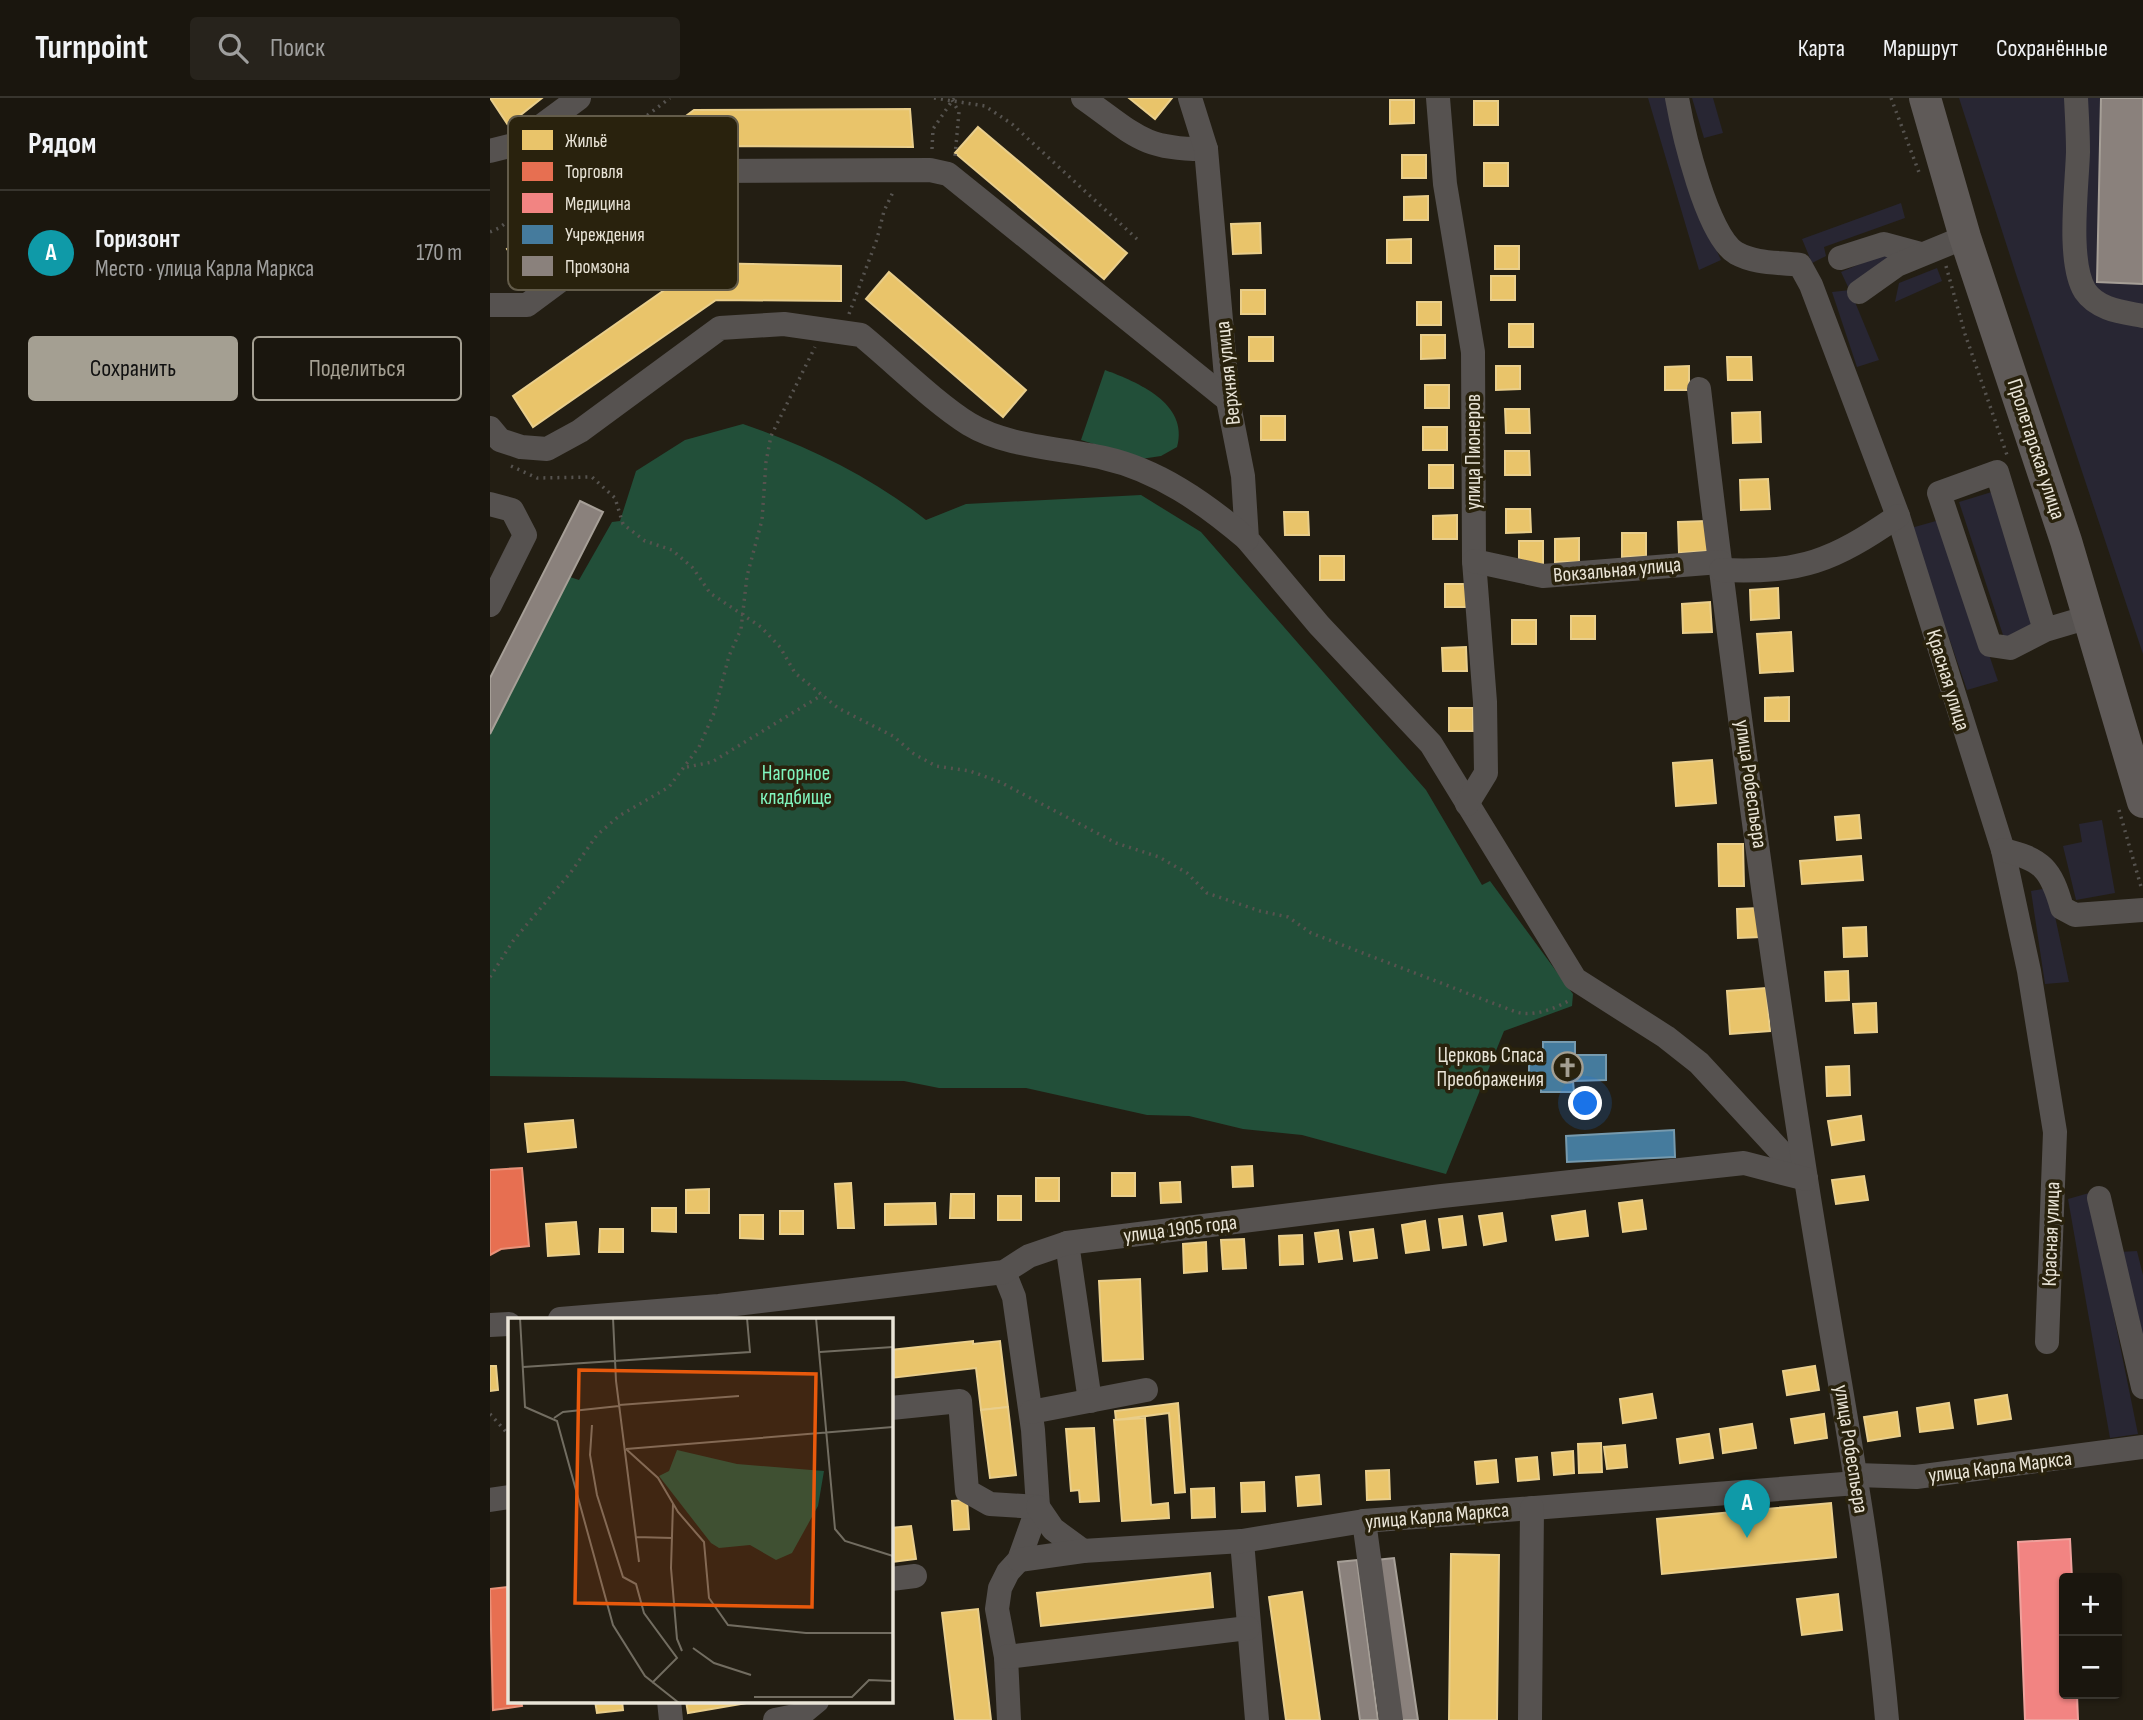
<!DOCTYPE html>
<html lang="ru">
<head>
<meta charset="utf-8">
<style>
	:root { --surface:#1a160e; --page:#27231c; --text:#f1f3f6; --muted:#9f9f9e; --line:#38352e; --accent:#a49f92 }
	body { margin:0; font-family:"Sofia Sans Condensed",sans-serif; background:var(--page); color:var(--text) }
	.controls { position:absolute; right:21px; bottom:21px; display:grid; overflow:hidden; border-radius:7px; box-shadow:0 2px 5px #0004 }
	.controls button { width:63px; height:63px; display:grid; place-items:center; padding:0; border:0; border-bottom:2px solid var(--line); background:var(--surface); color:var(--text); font:35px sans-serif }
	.you { position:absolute; left:1096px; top:1006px; width:24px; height:24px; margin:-18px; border:5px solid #fff; border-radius:50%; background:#1a73e8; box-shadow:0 0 0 10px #1a73e833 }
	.badge { display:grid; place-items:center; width:46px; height:46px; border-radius:50%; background:var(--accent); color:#fff; font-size:23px; font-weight:700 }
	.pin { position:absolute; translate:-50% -58px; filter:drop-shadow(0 2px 4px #0008) }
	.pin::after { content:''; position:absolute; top:37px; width:24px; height:21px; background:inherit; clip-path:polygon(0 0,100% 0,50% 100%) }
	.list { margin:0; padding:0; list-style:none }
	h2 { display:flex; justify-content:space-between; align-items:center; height:91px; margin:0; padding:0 28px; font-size:30px }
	h2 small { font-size:23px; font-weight:400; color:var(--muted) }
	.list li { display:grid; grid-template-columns:46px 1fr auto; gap:21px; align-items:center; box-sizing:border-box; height:126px; padding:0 28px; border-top:2px solid var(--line) }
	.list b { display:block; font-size:26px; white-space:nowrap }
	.list p { margin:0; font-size:23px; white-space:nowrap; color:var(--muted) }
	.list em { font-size:23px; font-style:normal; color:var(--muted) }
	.actions { display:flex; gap:14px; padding:21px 28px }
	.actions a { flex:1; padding:16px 0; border:2px solid var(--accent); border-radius:7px; text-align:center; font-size:24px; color:var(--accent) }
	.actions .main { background:var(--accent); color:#111 }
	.icon { flex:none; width:38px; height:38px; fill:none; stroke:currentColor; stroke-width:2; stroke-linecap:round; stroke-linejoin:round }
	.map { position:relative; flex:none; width:1653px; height:1622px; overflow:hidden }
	header { display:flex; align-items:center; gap:42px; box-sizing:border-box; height:98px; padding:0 35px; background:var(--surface); border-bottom:2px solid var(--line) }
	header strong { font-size:33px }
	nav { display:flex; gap:38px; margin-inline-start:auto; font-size:24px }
	.search { width:490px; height:63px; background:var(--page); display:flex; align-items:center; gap:18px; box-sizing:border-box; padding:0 24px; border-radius:7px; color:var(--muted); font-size:26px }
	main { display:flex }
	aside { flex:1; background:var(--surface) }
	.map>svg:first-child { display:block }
</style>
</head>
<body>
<header>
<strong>Turnpoint</strong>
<div class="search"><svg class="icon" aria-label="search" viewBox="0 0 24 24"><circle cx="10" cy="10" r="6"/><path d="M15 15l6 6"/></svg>Поиск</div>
<nav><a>Карта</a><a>Маршрут</a><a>Сохранённые</a></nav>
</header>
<main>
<aside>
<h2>Рядом<small></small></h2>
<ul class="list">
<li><span class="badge" style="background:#0f9aa8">A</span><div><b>Горизонт</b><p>Место · улица Карла Маркса</p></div><em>170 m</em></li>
</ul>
<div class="actions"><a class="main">Сохранить</a><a>Поделиться</a></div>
</aside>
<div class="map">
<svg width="1653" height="1622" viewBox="0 0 1653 1622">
	<rect width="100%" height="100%" fill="#231e13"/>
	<g fill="#282633">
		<path d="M1158,0h21l29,112 23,50 -22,10z"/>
		<path d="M1202,0h21l10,35 -19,5z"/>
		<path d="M1469,0h184v556l-127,-380z"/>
		<path d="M1411,105l4,15 -81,29 2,9 -14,7 -10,-24z"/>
		<path d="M1398,154l8,11 -47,26 -8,-17z"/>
		<path d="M1447,170l5,13 -47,21 4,-19z"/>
		<path d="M1360,192l29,70 -22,7 -25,-75z"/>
		<path d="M1505,393l43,136 -34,11 -45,-136z"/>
		<path d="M1453,421l55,162 -31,9 -56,-162z"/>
		<path d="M1612,722l13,73 -39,7 -13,-54 19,-4 -3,-18z"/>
		<path d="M1559,790l20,94 -24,2 -14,-93z"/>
		<path d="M1599,1095l49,241 -28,4 -42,-239z"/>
		<path d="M1647,1153l6,24v73l-24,-96z"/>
	</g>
	<g fill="#224f39">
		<path d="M615,272c32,12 84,33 72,77l-16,9 -20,3 -60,-19z"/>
		<path d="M253,326c65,22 130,54 183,96l40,-16 175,-9 60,37 225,258 56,95 8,-4 83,113 -1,12 -68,25 -58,143 -144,-39 -59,-6 -54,-13 -42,-1 -121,-27h-87l-35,-7 -414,-5v-342l80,-157 9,3 33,-58 8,-1 16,-50 49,-31z"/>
	</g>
	<g fill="#e9c46a" stroke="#e9ce8b" stroke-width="2">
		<path d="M0,0h52l-34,27z"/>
		<path d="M639,0h43l-17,21z"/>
		<path d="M900,2h24v23l-24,1z"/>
		<rect x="984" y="3" width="24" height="24"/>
		<path d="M420,11l3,38 -208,-1 -177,133 -21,-30 187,-139z"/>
		<path d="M488,29l149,126 -23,26 -149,-126z"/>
		<rect x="912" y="57" width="24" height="23"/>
		<rect x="994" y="65" width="24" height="23"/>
		<path d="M938,98v24h-24v-23z"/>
		<path d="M770,125l1,30 -28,1 -2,-30z"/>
		<path d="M921,141v24h-24v-23z"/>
		<rect x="1005" y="148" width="24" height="23"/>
		<path d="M213,165l138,3v35l-125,-1 -183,127 -20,-31z"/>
		<path d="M399,174l137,118 -23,27 -137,-118z"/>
		<rect x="1001" y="178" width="24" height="24"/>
		<rect x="751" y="192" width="24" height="24"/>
		<rect x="927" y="204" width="24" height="23"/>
		<rect x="1019" y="226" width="24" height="23"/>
		<path d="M931,237h24v23l-24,1z"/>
		<rect x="759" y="239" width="24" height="24"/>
		<path d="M1237,259h24l1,23h-24z"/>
		<path d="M1006,268h24v23l-24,1z"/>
		<path d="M1199,268v24h-24v-23z"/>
		<rect x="935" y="287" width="24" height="23"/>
		<path d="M1015,311h24l1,24h-24z"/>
		<path d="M1270,314l1,30 -28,1 -1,-30z"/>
		<rect x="771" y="318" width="24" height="24"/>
		<rect x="933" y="329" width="24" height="23"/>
		<path d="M1015,353h24l1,24h-25z"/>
		<rect x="939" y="367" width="24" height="23"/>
		<path d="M1278,381l2,30 -29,1 -1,-30z"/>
		<path d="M1016,411h24l1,23 -25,1z"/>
		<path d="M794,414h24l1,23h-24z"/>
		<path d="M967,417v24h-24v-23z"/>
		<path d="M1216,423l1,30 -28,2 -1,-31z"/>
		<path d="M1132,435h24v23l-24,1z"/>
		<path d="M1089,440v24h-24v-23z"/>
		<path d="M1029,443h24v23l-24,1z"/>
		<rect x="830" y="458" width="24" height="24"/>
		<rect x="955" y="486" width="24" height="23"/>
		<path d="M1288,490l1,30 -28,2 -1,-30z"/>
		<path d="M1220,504l2,30 -29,1 -1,-29z"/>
		<rect x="1081" y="518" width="24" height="23"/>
		<rect x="1022" y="522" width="24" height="24"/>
		<path d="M1301,534l2,39 -33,2 -3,-39z"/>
		<path d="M976,549l1,24h-24l-1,-23z"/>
		<path d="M1299,599v24h-24v-23z"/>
		<rect x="959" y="610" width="24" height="23"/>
		<path d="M1222,662l4,43 -40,3 -3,-43z"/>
		<path d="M1369,717l2,23 -24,2 -2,-23z"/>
		<path d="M1228,746h25l1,42h-25z"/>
		<path d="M1371,758l2,24 -61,4 -2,-23z"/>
		<path d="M1270,810l1,29 -23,1 -1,-29z"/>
		<path d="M1376,829l1,29 -23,1 -1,-29z"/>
		<path d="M1358,873l1,29 -23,1 -1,-29z"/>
		<path d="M1276,890l4,43 -40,3 -3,-43z"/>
		<path d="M1386,905l1,29 -22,1 -2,-29z"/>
		<path d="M1359,968l1,29 -23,1 -1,-29z"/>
		<path d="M1371,1018l3,24 -32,5 -4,-24z"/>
		<path d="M83,1022l3,27 -48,5 -3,-28z"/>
		<path d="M762,1068l1,20 -20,1 -1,-20z"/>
		<rect x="622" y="1075" width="23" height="23"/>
		<path d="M1374,1078l4,24 -32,4 -4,-24z"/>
		<rect x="546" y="1080" width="23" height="23"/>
		<path d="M690,1084l1,20 -20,1 -1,-20z"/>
		<path d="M361,1085l3,45h-16l-3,-44z"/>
		<path d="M219,1091v24h-23v-23z"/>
		<path d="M461,1096h23v24h-24z"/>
		<rect x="508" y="1098" width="23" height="24"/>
		<path d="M1152,1102l4,29 -23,3 -4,-29z"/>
		<path d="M445,1105l1,21 -51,1v-21z"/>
		<path d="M162,1110h24v24l-24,-1z"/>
		<rect x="290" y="1113" width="23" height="23"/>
		<path d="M1095,1113l3,25 -32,4 -4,-24z"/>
		<path d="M1012,1115l4,28 -22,4 -5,-29z"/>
		<path d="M250,1117h23v24l-23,-1z"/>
		<path d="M972,1118l4,29 -23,3 -4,-29z"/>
		<path d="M935,1123l4,29 -23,3 -4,-28z"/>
		<path d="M86,1124l3,32 -31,2 -2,-32z"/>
		<path d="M110,1131h23v23h-24z"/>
		<path d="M883,1131l4,29 -23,3 -4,-29z"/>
		<path d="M848,1132l4,29 -23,3 -4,-29z"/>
		<path d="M812,1137l1,29 -23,1 -1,-29z"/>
		<path d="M754,1141l2,29 -23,1 -2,-29z"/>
		<path d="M716,1144l1,29 -23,2 -1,-29z"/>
		<path d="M650,1181l3,80 -40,2 -4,-80z"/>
		<path d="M483,1243v3l27,-3 8,66 -27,3 -5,-42 -85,10v-28z"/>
		<path d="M0,1268h6l2,24 -8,1z"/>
		<path d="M1325,1268l4,24 -32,5 -4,-24z"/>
		<path d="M1162,1296l4,24 -33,5 -3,-24z"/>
		<path d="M1517,1297l4,24 -33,5 -3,-24z"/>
		<path d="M688,1305l7,89 -10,1 -6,-80 -53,7 -1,-9z"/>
		<path d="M1459,1305l4,25 -33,4 -3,-24z"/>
		<path d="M518,1309l8,68 -26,3 -9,-68z"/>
		<path d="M1407,1314l3,24 -32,5 -4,-24z"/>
		<path d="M1334,1316l3,24 -32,5 -4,-24z"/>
		<path d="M655,1320l6,87 17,-2 1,15 -47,3 -8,-101z"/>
		<path d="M1262,1326l4,24 -33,5 -3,-24z"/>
		<path d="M604,1330l5,73 -19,1 -1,-12 -8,1 -5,-62z"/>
		<path d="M1219,1336l4,24 -33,5 -3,-24z"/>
		<path d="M1111,1345l1,29 -23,1 -1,-29z"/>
		<path d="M1135,1347l2,22 -20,2 -3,-22z"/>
		<path d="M1083,1353l1,22 -20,2 -2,-22z"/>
		<path d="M1047,1359l2,22 -21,2 -2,-22z"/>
		<path d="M1006,1362l2,22 -21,2 -2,-22z"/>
		<path d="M899,1372l1,29 -23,1 -1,-29z"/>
		<path d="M829,1377l2,29 -23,2 -2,-29z"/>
		<path d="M774,1384l1,29 -23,1 -1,-29z"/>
		<path d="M724,1390l1,29 -23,1 -1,-29z"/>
		<path d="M477,1402l2,29 -15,1 -2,-29z"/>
		<path d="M1341,1405l5,54 -174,17 -5,-55z"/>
		<path d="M421,1428l5,33 -25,3v-34z"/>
		<path d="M961,1456l48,1 -2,165h-48z"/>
		<path d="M720,1475l3,34 -172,19 -4,-33z"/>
		<path d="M812,1494l18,128h-34l-17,-123z"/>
		<path d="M1348,1496l4,36 -40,5 -5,-36z"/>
		<path d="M488,1511l13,111h-36l-13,-107z"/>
		<path d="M105,1603h27l1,9 -26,3z"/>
		<path d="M196,1603h67v1l-65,11z"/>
	</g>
	<g fill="#e76f51" stroke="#e89279" stroke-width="2">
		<path d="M32,1070l7,78 -28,3 -11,6v-85z"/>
		<path d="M17,1489l2,114h12l1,5 -29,4 -3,-121z"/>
	</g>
	<path fill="#f28482" stroke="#efa19c" stroke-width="2" d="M1580,1441l2,39h-8v116h13l1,26h-53l-7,-178z"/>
	<g fill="#457b9d" stroke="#769aae" stroke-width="2">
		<path d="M1053,944h32v13h31v25l-33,1 1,11h-33v-12l-12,-1v-24h14z"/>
		<path d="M1184,1032l1,27 -108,5 -1,-26z"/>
	</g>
	<g fill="#8a817c" stroke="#a69f97" stroke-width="2">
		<path d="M1611,0h42v186l-46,-2z"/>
		<path d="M90,403l23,11 -113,222v-56z"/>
		<path d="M904,1460l24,162h-18l-24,-160z"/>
		<path d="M867,1462l21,160h-18l-22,-158z"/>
	</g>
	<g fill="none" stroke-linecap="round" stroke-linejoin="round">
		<g stroke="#56534f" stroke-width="3.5" stroke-dasharray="2 5" stroke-linecap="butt">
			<path d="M444,0l51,8 27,18 125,115"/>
			<path d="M1401,0l29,77"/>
			<path d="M462,2l7,12 -4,44"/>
			<path d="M442,51l1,-20 21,-31"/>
			<path d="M0,134l9,-4 171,-130"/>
			<path d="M1456,168l19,68 42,121"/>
			<path d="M359,216l28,-75 7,-28 10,-21"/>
			<path d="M21,368l26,12 55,-1 23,21 8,26 22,17 27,9 21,18 17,25 51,34 19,20 15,26 43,35 55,28 21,18 22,12 34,5 30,11 116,61 43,14 28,16 20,20 53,18 28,6 23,16 205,79c18,5 38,-3 54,-12"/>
			<path d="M197,669l25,-5 110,-67"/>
			<path d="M1629,712l23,80"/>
			<path d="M0,879l23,-36 58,-69 26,-37 22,-19 50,-29 30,-40 15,-34 15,-57 12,-27 6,-53 15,-56 4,-58 5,-26 44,-89"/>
			<path d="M0,1316l19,21"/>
		</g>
		<g stroke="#565250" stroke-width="24">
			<path d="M593,0c50,35 59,52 123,51"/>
			<path d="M700,0l16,51 22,251 15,76 4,63 72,86 112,119 144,235 91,58 33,26 107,116"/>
			<path d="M948,0l7,86 28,168 1,209 11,141 1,71 -19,31"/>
			<path d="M1187,0c6,34 30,138 59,155 20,11 42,9 64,12l11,20 87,231 105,334 26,121 26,161 -8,210"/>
			<path d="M1586,0c1,18 2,36 2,54 -1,35 -11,110 7,139 13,19 38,21 58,25"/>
			<path d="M0,53l27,-7 62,-46"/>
			<path d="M1350,160l44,-14 37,10"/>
			<path d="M1369,194l38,-27 68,-28"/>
			<path d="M0,207h37l181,-134 222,-1 18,4 280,226"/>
			<path d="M1209,291c31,263 66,528 107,790 28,180 65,359 81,541"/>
			<path d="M0,330l10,12 21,7 26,2 33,-18 140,-103 64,-4 77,11c33,27 73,67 108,89 38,23 92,24 135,34 54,12 101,45 143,81"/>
			<path d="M0,406l22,6 13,25 -35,70"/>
			<path d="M984,463l69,15 177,-14"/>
			<path d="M1231,472c81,3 110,-8 177,-54"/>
			<path d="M1555,532l-48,-158 -58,21 51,152 20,3 35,-18 44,-13"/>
			<path d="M1513,752c39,9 48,19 59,58l13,7 68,-5"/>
			<path d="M1609,1100l44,189"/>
			<path d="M577,1145l23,158"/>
			<path d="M514,1174l10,25 19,133 5,77 -19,53 -11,12 -8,16 -3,21 9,48 3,63"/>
			<path d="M70,1221l159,-13 285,-34 25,-16 38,-13 375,-47 302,-33 62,16"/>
			<path d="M0,1227l19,-1"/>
			<path d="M401,1310l69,-7 7,90 23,13 48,3"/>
			<path d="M541,1314l115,-22"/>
			<path d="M1367,1377l59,2 227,-30"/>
			<path d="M0,1402l19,-3"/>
			<path d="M548,1409l15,22 30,22"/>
			<path d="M874,1423l27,199"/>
			<path d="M752,1443l15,179"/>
			<path d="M529,1462l64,-9 159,-10 122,-20 493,-38"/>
			<path d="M401,1481l24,-3"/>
			<path d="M516,1559l242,-29"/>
			<path d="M179,1603l2,19"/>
			<path d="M285,1622l25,-5 17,-14"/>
			<path d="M1040,1622l2,-212"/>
		</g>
		<path stroke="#5f5a58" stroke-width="32" d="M1435,0l40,139 101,304 77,261"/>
	</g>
	<defs>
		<symbol id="church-ring" viewBox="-11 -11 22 22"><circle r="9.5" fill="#29220d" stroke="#a49f92" stroke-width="1.5"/><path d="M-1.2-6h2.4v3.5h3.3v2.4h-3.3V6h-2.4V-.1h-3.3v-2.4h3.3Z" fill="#a49f92"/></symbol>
	</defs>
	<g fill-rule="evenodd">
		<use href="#church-ring" x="1060" y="952" width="35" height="35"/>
	</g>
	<g text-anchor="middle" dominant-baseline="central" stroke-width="7" stroke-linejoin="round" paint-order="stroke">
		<g font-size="21" fill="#e9e4d7" stroke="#29220d">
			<text transform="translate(738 275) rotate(-96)">Верхняя улица</text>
			<text transform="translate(1546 351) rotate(72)">Пролетарская улица</text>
			<text transform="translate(983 354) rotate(-90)">улица Пионеров</text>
			<text transform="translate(1127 472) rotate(-5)">Вокзальная улица</text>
			<text transform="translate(1458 582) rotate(73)">Красная улица</text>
			<text transform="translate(1261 686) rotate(82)">улица Робеспьера</text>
			<text transform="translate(690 1131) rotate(-7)">улица 1905 года</text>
			<text transform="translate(1561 1136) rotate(-88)">Красная улица</text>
			<text transform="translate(1361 1351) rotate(81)">улица Робеспьера</text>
			<text transform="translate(1510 1369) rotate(-7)">улица Карла Маркса</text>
			<text transform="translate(947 1418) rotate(-5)">улица Карла Маркса</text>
		</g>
		<g font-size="21" fill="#80f5be" stroke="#29220d">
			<text x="306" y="675">Нагорное<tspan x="306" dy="24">кладбище</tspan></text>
		</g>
		<g font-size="21" fill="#e9e4d7" stroke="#29220d" text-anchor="end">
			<text x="1054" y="957">Церковь Спаса<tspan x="1054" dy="24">Преображения</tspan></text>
		</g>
	</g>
	<g transform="translate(18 1220)">
		<rect width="385" height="385" fill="#231e13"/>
		<path d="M169,132l60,14 87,7 -6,35 -26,47 -16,7 -26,-15 -31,3 -8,-5 -52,-67 10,-5z" fill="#224f39"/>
		<path fill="none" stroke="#726d61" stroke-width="2" d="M12,0l5,89 32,14 56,204 32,51 34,27M105,0l3,63 23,181M308,0l19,211 10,12 48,15M312,34l73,-5M15,49l227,-15 -3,-34M111,87l120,-9M46,100l9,-6 56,-6M84,107l-2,30 7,40 26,82 13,7 8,29 33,45 -25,25M118,131l32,29 20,34 26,30 5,56 19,27 78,8h87M118,131l267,-22M165,186l-2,64 6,71 5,12M128,219l36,1M185,330l21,15 37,12M246,379h98l17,-17 24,1"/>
		<path fill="#e8590c" fill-opacity="0.15" stroke="#e8590c" stroke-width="3.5" d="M71,52l237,4 -4,233 -237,-4z"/>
		<rect width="385" height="385" fill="none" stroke="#e9e4d7" stroke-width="3.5"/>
	</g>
	<rect x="18" y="18" width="230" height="174" rx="10" fill="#29220d" stroke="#635c4a" stroke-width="2"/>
	<rect x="32" y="32" width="31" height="20" fill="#e9c46a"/>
	<rect x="32" y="64" width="31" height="19" fill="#e76f51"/>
	<rect x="32" y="95" width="31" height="20" fill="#f28482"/>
	<rect x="32" y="127" width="31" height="19" fill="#457b9d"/>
	<rect x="32" y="158" width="31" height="20" fill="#8a817c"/>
	<g font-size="19" fill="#e9e4d7">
		<text x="75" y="49">Жильё</text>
		<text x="75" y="80">Торговля</text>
		<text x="75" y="112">Медицина</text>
		<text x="75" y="143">Учреждения</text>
		<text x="75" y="175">Промзона</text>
	</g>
</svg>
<div class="controls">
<button>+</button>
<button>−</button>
</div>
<div class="you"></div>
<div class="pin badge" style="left:1257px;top:1440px;background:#0f9aa8">A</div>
</div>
</main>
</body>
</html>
